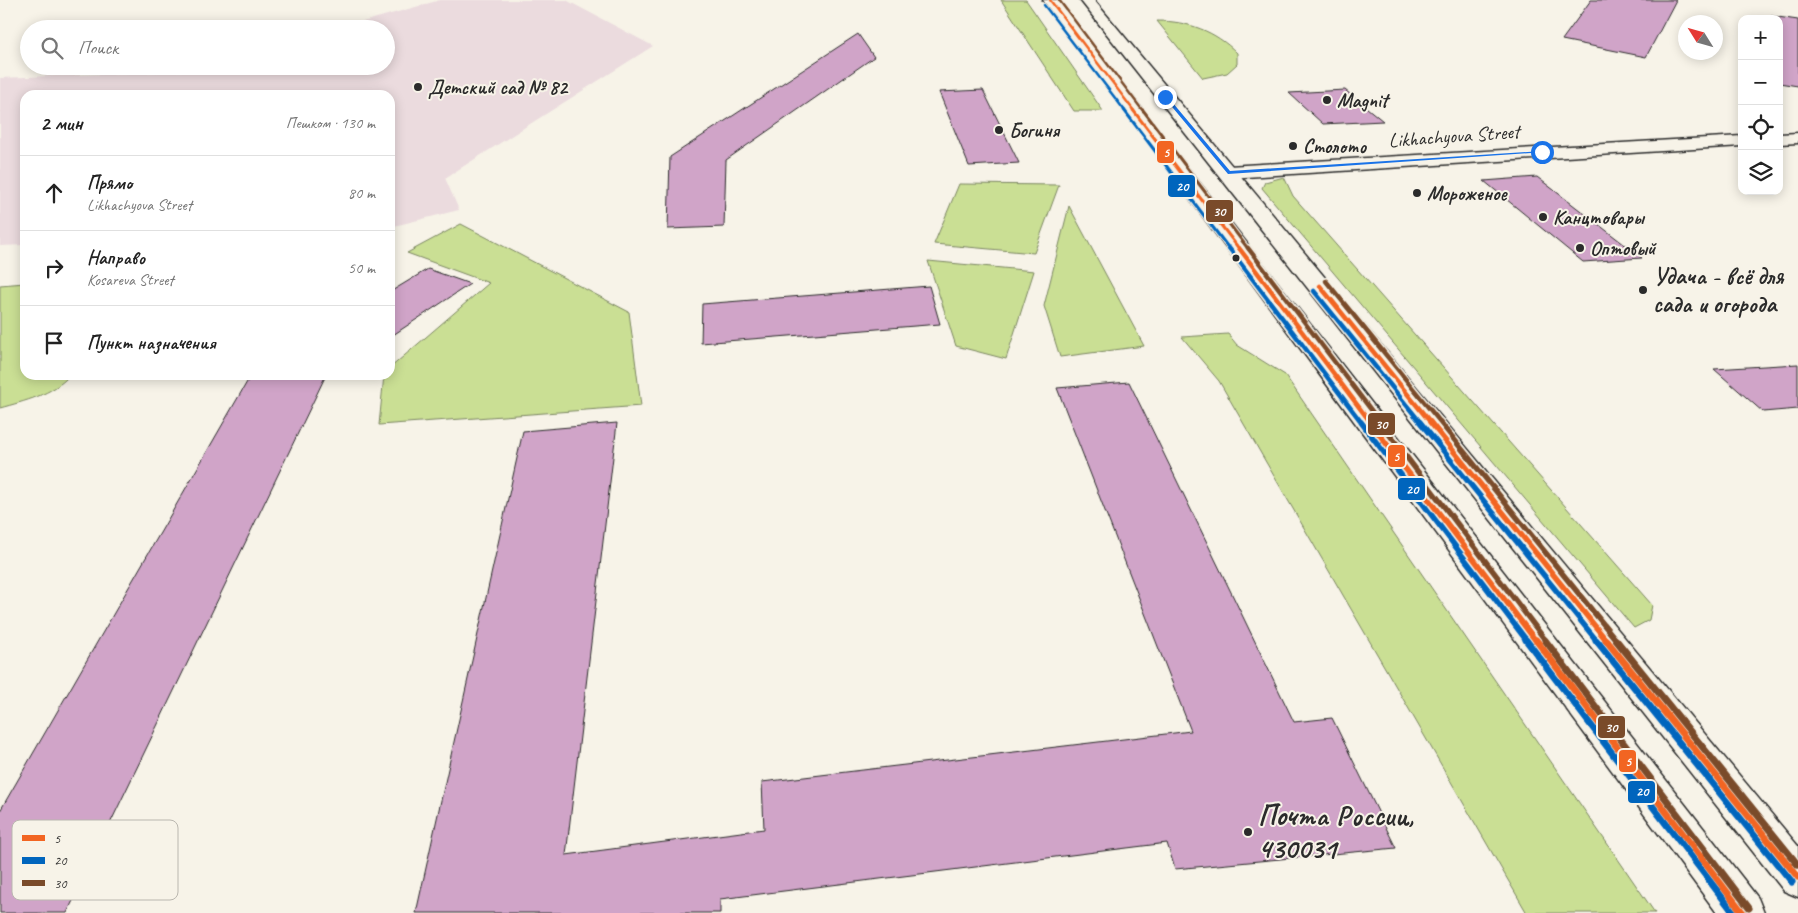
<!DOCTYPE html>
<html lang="ru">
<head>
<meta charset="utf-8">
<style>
	:root { --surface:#fff; --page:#f2f2f2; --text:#222; --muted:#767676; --line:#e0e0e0 }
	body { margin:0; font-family:Caveat,sans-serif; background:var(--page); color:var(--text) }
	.controls { position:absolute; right:15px; top:15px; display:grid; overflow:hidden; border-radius:10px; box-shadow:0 2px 12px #0003 }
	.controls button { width:45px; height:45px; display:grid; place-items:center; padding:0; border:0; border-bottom:1px solid var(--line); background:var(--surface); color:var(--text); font:25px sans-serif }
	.compass { position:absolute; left:1678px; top:15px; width:45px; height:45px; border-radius:50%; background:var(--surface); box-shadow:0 2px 12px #0003; rotate:307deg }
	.stop { position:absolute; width:15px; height:15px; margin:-11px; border:4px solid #1a73e8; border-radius:50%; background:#fff }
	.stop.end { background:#1a73e8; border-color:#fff; box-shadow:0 1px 5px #0008 }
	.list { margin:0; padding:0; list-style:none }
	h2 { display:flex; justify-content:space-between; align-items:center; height:65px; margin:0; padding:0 20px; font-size:21px }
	h2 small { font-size:16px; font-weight:400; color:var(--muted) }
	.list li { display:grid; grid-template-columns:32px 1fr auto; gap:15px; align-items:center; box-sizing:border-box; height:75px; padding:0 20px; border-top:1px solid var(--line) }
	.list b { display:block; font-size:19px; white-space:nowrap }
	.list p { margin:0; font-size:16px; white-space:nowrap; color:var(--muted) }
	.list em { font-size:16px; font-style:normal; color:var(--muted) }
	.icon { flex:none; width:28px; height:28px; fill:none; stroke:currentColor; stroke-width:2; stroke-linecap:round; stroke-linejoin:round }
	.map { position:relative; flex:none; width:1798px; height:913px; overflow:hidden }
	.search { position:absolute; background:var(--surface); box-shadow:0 2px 12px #0003; left:20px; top:20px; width:375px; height:55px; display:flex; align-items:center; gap:12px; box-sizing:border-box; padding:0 18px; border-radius:28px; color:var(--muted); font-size:19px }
	.panel { position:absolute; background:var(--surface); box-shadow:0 2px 12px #0003; left:20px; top:90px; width:375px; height:290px; border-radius:15px }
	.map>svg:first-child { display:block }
</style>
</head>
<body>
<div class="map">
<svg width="1798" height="913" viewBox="0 0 1798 913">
	<rect width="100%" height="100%" fill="#f7f3e8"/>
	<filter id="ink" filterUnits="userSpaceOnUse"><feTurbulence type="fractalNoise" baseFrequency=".02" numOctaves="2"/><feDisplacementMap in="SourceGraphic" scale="10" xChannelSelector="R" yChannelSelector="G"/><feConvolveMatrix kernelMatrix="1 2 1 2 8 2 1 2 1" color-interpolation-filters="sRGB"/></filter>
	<g filter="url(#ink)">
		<path fill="#ebdbde" d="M440,0h126l87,46 -208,132 14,32 -65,16h-4v-131h-365v150l-25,1v-168l210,-8 1,-4h175v-37h-48z"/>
		<g fill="#cadf94" stroke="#7a8560">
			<path d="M1001,0h25l77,111h-29z"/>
			<path d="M1157,21c31,0 58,10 80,32v11l-10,9 -24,5z"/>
			<path d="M1284,177l9,19 359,409 -3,15 -15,8 -372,-440 3,-6z"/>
			<path d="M959,184l100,1 -25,68 -100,-9z"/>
			<path d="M1069,206l75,140 -84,11 -16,-51z"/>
			<path d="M461,224l168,88 12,94 -262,19 5,-50h6v-7l99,-85 -82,-30z"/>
			<path d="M928,261l106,10 -28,88 -50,-13z"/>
			<path d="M25,283v92h45c-18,20 -45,26 -70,33v-123z"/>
			<path d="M1228,334l9,11 48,30 370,538h-128l-308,-532 -37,-44z"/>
		</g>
		<g fill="#d0a4c8" stroke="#2b2b2b">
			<path d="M1591,0h85l-30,57 -84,-17z"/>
			<path d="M1771,16l27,4v66l-19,-3v-64h-9z"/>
			<path d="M858,34l16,23 -148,103 -2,67 -56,2 2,-72z"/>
			<path d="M983,90l36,73 -50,3 -30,-74z"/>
			<path d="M1345,90l38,31 -60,3 -34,-31z"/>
			<path d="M1537,177l105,81 -59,4 -99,-81z"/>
			<path d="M428,269l42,15 -80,53v-45z"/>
			<path d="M929,286l11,38 -239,19 1,-39z"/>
			<path d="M1798,364v45l-35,3 -49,-43z"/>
			<path d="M251,375h75l-259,538h-67v-102z"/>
			<path d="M1129,382l165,340 38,-4 64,130 -221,21 -8,-26 -447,56v14h-304l107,-482 94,-8 -51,432 198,-26 -2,-47 429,-51 -134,-343z"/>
		</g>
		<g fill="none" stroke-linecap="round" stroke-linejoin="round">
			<defs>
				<g id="street">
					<path d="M1798,133v10l-19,1v-10z"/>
					<path d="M1742,136v10l-514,32 -7,-2 -2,-4 2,-4 7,-2z"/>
				</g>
				<g id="primary">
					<path d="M1043,0h14l701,898 6,15h-47z"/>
					<path d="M1080,0h14l704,846v51l-14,-6z"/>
				</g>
			</defs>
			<use href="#street" stroke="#2b2b2b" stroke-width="3"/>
			<use href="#primary" stroke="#2b2b2b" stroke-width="3"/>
			<use href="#street" fill="#f7f3e8" fill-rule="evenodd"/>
			<use href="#primary" fill="#f7f3e8" fill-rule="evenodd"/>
			<defs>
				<path id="bus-1-far4" d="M1050,0l84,111"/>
				<path id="bus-1-far3" d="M1133,110l107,140"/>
				<g id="bus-1-far2">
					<path d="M1239,248l132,175"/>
					<path d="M1320,286l111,137"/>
				</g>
				<g id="bus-1-far1">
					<path d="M1370,422l166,219"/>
					<path d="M1430,422l177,219"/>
				</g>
				<g id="bus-1">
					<path d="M1536,640l207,273"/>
					<path d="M1606,640l192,237"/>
				</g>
				<path id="bus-2-far4" d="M1044,5l81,106"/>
				<path id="bus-2-far3" d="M1124,110l106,140"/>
				<g id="bus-2-far2">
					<path d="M1229,248l133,175"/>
					<path d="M1314,291l107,132"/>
				</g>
				<g id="bus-2-far1">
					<path d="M1361,422l166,219"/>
					<path d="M1420,422l177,219"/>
				</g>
				<g id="bus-2">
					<path d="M1526,640l208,273"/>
					<path d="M1596,640l196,242"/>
				</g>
				<path id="bus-3-far4" d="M1059,0l84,111"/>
				<path id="bus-3-far3" d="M1143,110l106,140"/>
				<g id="bus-3-far2">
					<path d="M1248,248l133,175"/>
					<path d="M1326,281l115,142"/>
				</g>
				<g id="bus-3-far1">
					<path d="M1380,422l166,219"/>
					<path d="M1440,422l177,219"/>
				</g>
				<g id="bus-3">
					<path d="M1545,640l204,268"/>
					<path d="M1616,640l182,225"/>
				</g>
			</defs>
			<use href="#bus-1-far4" stroke="#f7f3e8" stroke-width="4.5"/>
			<use href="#bus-1-far3" stroke="#f7f3e8" stroke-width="5.5"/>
			<use href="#bus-1-far2" stroke="#f7f3e8" stroke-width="8"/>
			<use href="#bus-1-far1" stroke="#f7f3e8" stroke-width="9"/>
			<use href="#bus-1" stroke="#f7f3e8" stroke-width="11"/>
			<use href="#bus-2-far4" stroke="#f7f3e8" stroke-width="4.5"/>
			<use href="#bus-2-far3" stroke="#f7f3e8" stroke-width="5.5"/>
			<use href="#bus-2-far2" stroke="#f7f3e8" stroke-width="8"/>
			<use href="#bus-2-far1" stroke="#f7f3e8" stroke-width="9"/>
			<use href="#bus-2" stroke="#f7f3e8" stroke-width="11"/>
			<use href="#bus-3-far4" stroke="#f7f3e8" stroke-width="4.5"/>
			<use href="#bus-3-far3" stroke="#f7f3e8" stroke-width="5.5"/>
			<use href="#bus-3-far2" stroke="#f7f3e8" stroke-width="8"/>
			<use href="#bus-3-far1" stroke="#f7f3e8" stroke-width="9"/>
			<use href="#bus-3" stroke="#f7f3e8" stroke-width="11"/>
			<use href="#bus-1-far4" stroke="#f26522" stroke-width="2.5"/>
			<use href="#bus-1-far3" stroke="#f26522" stroke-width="3"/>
			<use href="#bus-1-far2" stroke="#f26522" stroke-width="4.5"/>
			<use href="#bus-1-far1" stroke="#f26522" stroke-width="5.5"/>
			<use href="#bus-1" stroke="#f26522" stroke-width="7"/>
			<use href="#bus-2-far4" stroke="#0065bd" stroke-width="2.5"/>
			<use href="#bus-2-far3" stroke="#0065bd" stroke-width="3"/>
			<use href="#bus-2-far2" stroke="#0065bd" stroke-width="4.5"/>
			<use href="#bus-2-far1" stroke="#0065bd" stroke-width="5.5"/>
			<use href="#bus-2" stroke="#0065bd" stroke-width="7"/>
			<use href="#bus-3-far4" stroke="#7a4b2a" stroke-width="2.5"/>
			<use href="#bus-3-far3" stroke="#7a4b2a" stroke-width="3"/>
			<use href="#bus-3-far2" stroke="#7a4b2a" stroke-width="4.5"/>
			<use href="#bus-3-far1" stroke="#7a4b2a" stroke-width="5.5"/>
			<use href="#bus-3" stroke="#7a4b2a" stroke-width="7"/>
		</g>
	</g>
	<path fill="#1a73e8" d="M1163,96h4l63,75 312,-20 3,1 -317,22z"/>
	<g fill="#2b2b2b" stroke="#f7f3e8" stroke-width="2">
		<circle cx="418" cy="87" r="5"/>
		<circle cx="1327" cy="100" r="5"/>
		<circle cx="999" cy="130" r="5"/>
		<circle cx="1293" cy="146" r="5"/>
		<circle cx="1417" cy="193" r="5"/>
		<circle cx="1543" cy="217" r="5"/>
		<circle cx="1580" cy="248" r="5"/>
		<circle cx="1236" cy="258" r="4.5"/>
		<circle cx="1643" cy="290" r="5"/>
		<circle cx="1248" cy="832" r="5"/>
	</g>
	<g text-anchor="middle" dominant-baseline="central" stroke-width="4" stroke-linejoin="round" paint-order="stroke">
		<g font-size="20" font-weight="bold" fill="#2b2b2b" stroke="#f7f3e8" text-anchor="start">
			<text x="428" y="87">Детский сад № 82</text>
			<text x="1337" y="100">Magnit</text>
			<text x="1009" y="130">Богиня</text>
			<text x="1303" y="146">Столото</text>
			<text x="1427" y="193">Мороженое</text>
			<text x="1553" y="217">Канцтовары</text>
			<text x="1590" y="248">Оптовый</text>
		</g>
		<g font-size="20" fill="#2b2b2b" stroke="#f7f3e8">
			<text transform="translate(1454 136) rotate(-4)">Likhachyova Street</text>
		</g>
		<g font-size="24" font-weight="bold" fill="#2b2b2b" stroke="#f7f3e8" text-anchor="start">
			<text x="1653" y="276">Удача - всё для<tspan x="1653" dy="28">сада и огорода</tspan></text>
		</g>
		<g font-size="29" font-weight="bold" fill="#2b2b2b" stroke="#f7f3e8" text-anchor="start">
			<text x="1258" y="815">Почта России,<tspan x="1258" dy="33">430031</tspan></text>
		</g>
	</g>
	<rect x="12" y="820" width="166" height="80" rx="8" fill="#f7f3e8" stroke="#bab7af" stroke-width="1"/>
	<rect x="22" y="835" width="23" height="6" fill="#f26522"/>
	<rect x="22" y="857" width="23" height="7" fill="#0065bd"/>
	<rect x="22" y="880" width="23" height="6" fill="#7a4b2a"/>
	<g font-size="14" fill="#2b2b2b">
		<text x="54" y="843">5</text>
		<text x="54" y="865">20</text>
		<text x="54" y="888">30</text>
	</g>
	<g stroke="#f7f3e8" stroke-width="2">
		<rect x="1156" y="140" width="19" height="24" rx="5" fill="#f26522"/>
		<rect x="1167" y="174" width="29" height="24" rx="5" fill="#0065bd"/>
		<rect x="1205" y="199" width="29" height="24" rx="5" fill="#7a4b2a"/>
		<rect x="1367" y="412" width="29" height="24" rx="5" fill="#7a4b2a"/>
		<rect x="1387" y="444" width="19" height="24" rx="5" fill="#f26522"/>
		<rect x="1397" y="477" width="29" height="24" rx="5" fill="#0065bd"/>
		<rect x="1597" y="715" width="29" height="24" rx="5" fill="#7a4b2a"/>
		<rect x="1618" y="749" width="19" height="24" rx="5" fill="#f26522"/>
		<rect x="1627" y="780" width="29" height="24" rx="5" fill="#0065bd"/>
	</g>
	<g font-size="14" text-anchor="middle" font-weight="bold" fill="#fff">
		<text x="1166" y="157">5</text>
		<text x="1182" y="191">20</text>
		<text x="1219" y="216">30</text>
		<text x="1381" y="429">30</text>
		<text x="1396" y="461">5</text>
		<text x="1412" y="494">20</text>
		<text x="1611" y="732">30</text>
		<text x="1628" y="766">5</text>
		<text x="1642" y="796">20</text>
	</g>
</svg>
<div class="controls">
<button>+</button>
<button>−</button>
<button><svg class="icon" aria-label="locate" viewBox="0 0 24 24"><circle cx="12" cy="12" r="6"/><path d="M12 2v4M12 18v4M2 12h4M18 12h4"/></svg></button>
<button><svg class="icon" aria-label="layers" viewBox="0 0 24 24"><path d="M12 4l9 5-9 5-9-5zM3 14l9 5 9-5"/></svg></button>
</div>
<svg class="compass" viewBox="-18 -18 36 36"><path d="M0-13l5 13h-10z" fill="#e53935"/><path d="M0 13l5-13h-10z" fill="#767676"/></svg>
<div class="stop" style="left:1542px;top:152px"></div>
<div class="stop end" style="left:1165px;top:97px"></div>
<div class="search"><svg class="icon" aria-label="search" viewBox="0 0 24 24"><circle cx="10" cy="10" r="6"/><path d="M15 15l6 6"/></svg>Поиск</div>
<section class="panel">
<h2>2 мин<small>Пешком · 130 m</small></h2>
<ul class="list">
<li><svg class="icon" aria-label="ahead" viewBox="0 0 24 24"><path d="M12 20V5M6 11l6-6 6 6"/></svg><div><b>Прямо</b><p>Likhachyova Street</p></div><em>80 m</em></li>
<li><svg class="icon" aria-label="right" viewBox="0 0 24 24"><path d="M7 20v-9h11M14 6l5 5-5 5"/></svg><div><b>Направо</b><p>Kosareva Street</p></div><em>50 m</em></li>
<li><svg class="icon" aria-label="arrive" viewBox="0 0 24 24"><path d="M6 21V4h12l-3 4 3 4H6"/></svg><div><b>Пункт назначения</b></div></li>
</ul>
</section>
</div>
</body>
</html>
